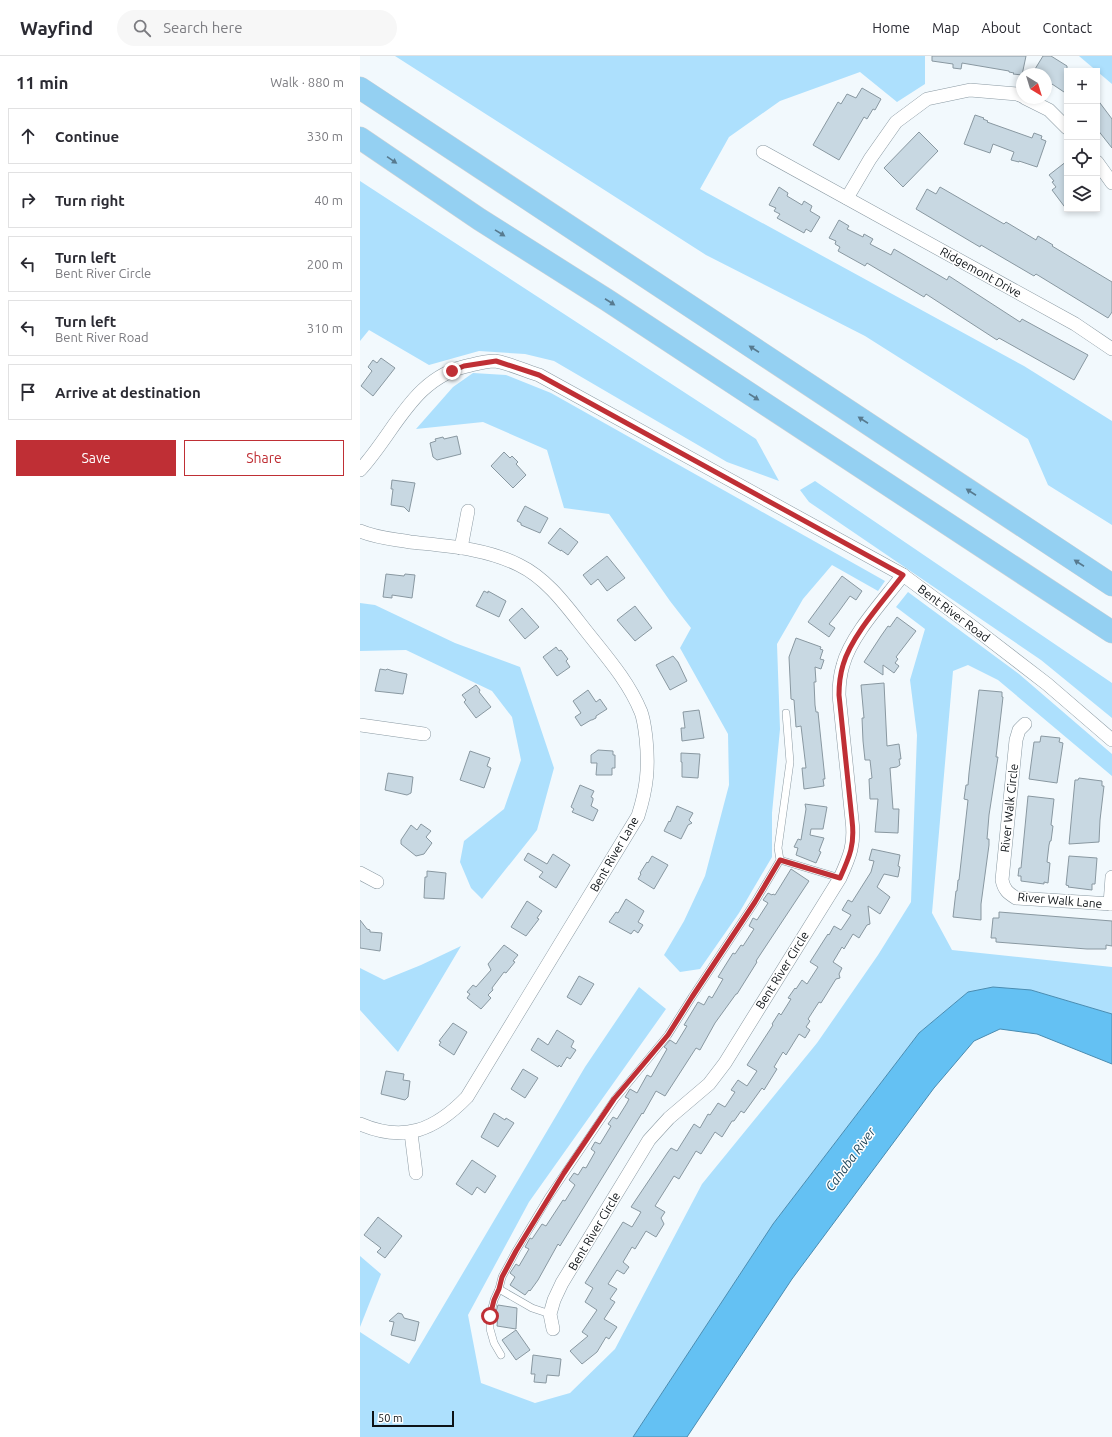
<!DOCTYPE html>
<html lang="en">
<head>
<meta charset="utf-8">
<style>
	:root { --surface:#fff; --page:#f7f7f7; --text:#2b2b33; --muted:#7c7c81; --line:#e1e1e2; --accent:#bf2f35 }
	body { margin:0; font-family:Ubuntu,sans-serif; background:var(--page); color:var(--text) }
	.controls { position:absolute; right:12px; top:12px; display:grid; overflow:hidden; border-radius:0px; box-shadow:0 2px 6px #0003 }
	.controls button { width:36px; height:36px; display:grid; place-items:center; padding:0; border:0; border-bottom:1px solid var(--line); background:var(--surface); color:var(--text); font:20px sans-serif }
	.compass { position:absolute; left:656px; top:12px; width:36px; height:36px; border-radius:50%; background:var(--surface); box-shadow:0 2px 6px #0003; rotate:142deg }
	.scale { position:absolute; left:12px; bottom:10px; width:82px; box-sizing:border-box; padding-left:4px; border:2px solid #0d1216; border-top:0; font-size:11px; line-height:14px; white-space:nowrap; color:#0d1216; -webkit-text-stroke:3px #fff; paint-order:stroke }
	.stop { position:absolute; width:12px; height:12px; margin:-9px; border:3px solid #bf2f35; border-radius:50%; background:#fff }
	.stop.end { background:#bf2f35; border-color:#fff; box-shadow:0 1px 4px #0008 }
	.list { margin:0; padding:0; list-style:none }
	h2 { display:flex; justify-content:space-between; align-items:center; height:52px; margin:0; padding:0 16px; font-size:17px }
	h2 small { font-size:13px; font-weight:400; color:var(--muted) }
	.list li { display:grid; grid-template-columns:26px 1fr auto; gap:12px; align-items:center; box-sizing:border-box; height:56px; margin:0 8px 8px; padding:0 8px; border:1px solid var(--line); border-radius:0px }
	.list b { display:block; font-size:15px; white-space:nowrap }
	.list p { margin:0; font-size:13px; white-space:nowrap; color:var(--muted) }
	.list em { font-size:13px; font-style:normal; color:var(--muted) }
	.actions { display:flex; gap:8px; padding:12px 16px }
	.actions a { flex:1; padding:9px 0; border:1px solid var(--accent); border-radius:0px; text-align:center; font-size:14px; color:var(--accent) }
	.actions .main { background:var(--accent); color:#fff }
	.icon { flex:none; width:22px; height:22px; fill:none; stroke:currentColor; stroke-width:2; stroke-linecap:round; stroke-linejoin:round }
	.map { position:relative; flex:none; width:752px; height:1381px; overflow:hidden }
	header { display:flex; align-items:center; gap:24px; box-sizing:border-box; height:56px; padding:0 20px; background:var(--surface); border-bottom:1px solid var(--line) }
	header strong { font-size:19px }
	nav { display:flex; gap:22px; margin-inline-start:auto; font-size:14px }
	.search { width:280px; height:36px; background:var(--page); display:flex; align-items:center; gap:10px; box-sizing:border-box; padding:0 14px; border-radius:22px; color:var(--muted); font-size:15px }
	main { display:flex }
	aside { flex:1; background:var(--surface) }
	.map>svg:first-child { display:block }
</style>
</head>
<body>
<header>
<strong>Wayfind</strong>
<div class="search"><svg class="icon" aria-label="search" viewBox="0 0 24 24"><circle cx="10" cy="10" r="6"/><path d="M15 15l6 6"/></svg>Search here</div>
<nav><a>Home</a><a>Map</a><a>About</a><a>Contact</a></nav>
</header>
<main>
<aside>
<h2>11 min<small>Walk · 880 m</small></h2>
<ul class="list">
<li><svg class="icon" aria-label="ahead" viewBox="0 0 24 24"><path d="M12 20V5M6 11l6-6 6 6"/></svg><div><b>Continue</b></div><em>330 m</em></li>
<li><svg class="icon" aria-label="right" viewBox="0 0 24 24"><path d="M7 20v-9h11M14 6l5 5-5 5"/></svg><div><b>Turn right</b></div><em>40 m</em></li>
<li><svg class="icon" aria-label="left" viewBox="0 0 24 24"><path d="M17 20v-9H6M10 6l-5 5 5 5"/></svg><div><b>Turn left</b><p>Bent River Circle</p></div><em>200 m</em></li>
<li><svg class="icon" aria-label="left" viewBox="0 0 24 24"><path d="M17 20v-9H6M10 6l-5 5 5 5"/></svg><div><b>Turn left</b><p>Bent River Road</p></div><em>310 m</em></li>
<li><svg class="icon" aria-label="arrive" viewBox="0 0 24 24"><path d="M6 21V4h12l-3 4 3 4H6"/></svg><div><b>Arrive at destination</b></div></li>
</ul>
<div class="actions"><a class="main">Save</a><a>Share</a></div>
</aside>
<div class="map">
<svg width="752" height="1381" viewBox="0 0 752 1381">
	<rect width="100%" height="100%" fill="#f2f9fd"/>
	<g fill="#ade0fd">
		<path d="M35,0h530v28l-28,18 -37,-30 -80,29 -51,36 -29,52 324,177 88,55v104l-64,-40 -20,-46 -163,-103 -159,-81z"/>
		<path d="M719,0h33v28z"/>
		<path d="M0,125l396,258 23,42 -52,-19 -173,-101 -29,-7 -46,-3 -50,14 -60,-35 -9,11z"/>
		<path d="M113,317l33,2 45,18 334,188 -7,10 -46,-26 -29,34 -26,45 3,85 -8,84v44l-33,56 -39,56 -20,3 -16,-17 20,-34 21,-45 24,-91 -1,-51 -48,-86 11,-20 -21,-27 -61,-87 -45,-6 -17,-58 -64,-28 -67,7 37,-42z"/>
		<path d="M455,425l297,202v35l-71,-58 -232,-158 -9,-12z"/>
		<path d="M548,536l111,82 93,80v22l-114,-96 -30,-15 -15,6 -21,242 20,37 160,17v47l-81,-24 -63,2 -49,41 -146,191 -140,213h-273v-105l49,32 176,-297 54,-80 27,22 -137,193 -61,113 13,68 54,20 35,-10 45,-44 87,-165 115,-141 61,-88 33,-53 6,-167 -7,-55 15,-51 -29,-22z"/>
		<path d="M0,547l15,2 80,38 65,24 34,101 -17,62 -55,69 -11,-11 -11,-26 4,-21 40,-32 17,-49 -9,-43 -20,-26 -86,-41 -46,1z"/>
		<path d="M101,890l-63,106 -38,-42v-42l24,12 37,-15z"/>
		<path d="M0,1200l21,18 -21,53z"/>
	</g>
	<path fill="#64c1f3" stroke="#4a8cb1" d="M633,931l38,3 81,24v50l-75,-30 -37,-5 -26,12 -40,47 -142,191 -105,158h-54l140,-213 146,-191 49,-41z"/>
	<g fill="#c8d8e2" stroke="#8998a1">
		<path d="M572,0h94l-4,19 -9,-1 1,-1 -5,-1v-1l-47,-8 -1,6 -8,-1v-4l-21,-3z"/>
		<path d="M683,0h8l16,10v28l-15,-10 -6,9v-19h-14z"/>
		<path d="M502,32l19,11 -6,11 -2,-1 -6,10 -3,-2 -25,43 -26,-15 25,-43 3,2 6,-10 9,4z"/>
		<path d="M737,43l15,20v29l-15,-19z"/>
		<path d="M615,59l9,3 -1,1 5,2 -1,1 45,16 2,-5 8,3 -1,3 5,2 -9,26 -18,-6v1l-8,-2 3,-8 -21,-8 -3,9 -26,-9z"/>
		<path d="M559,76l19,19 -35,36 -19,-19z"/>
		<path d="M707,105v49l-15,-20 4,-3 -4,-5 2,-1 -5,-6z"/>
		<path d="M419,131l9,6 -1,3 15,9 2,-4 8,5 -2,5 10,6 -9,15 -5,-3 -2,4 -27,-15 3,-4 -6,-3 2,-3 -7,-3z"/>
		<path d="M580,131l64,37 2,-2 30,18 2,-4 15,9 -1,1 60,36v30l-4,6 -72,-44 -2,2 -53,-31 -1,2 -64,-38 11,-20 9,5z"/>
		<path d="M479,164l10,6 -2,3 16,8 1,-3 9,5 -3,5 21,11 3,-6 53,31 2,-4 71,46 2,-3 66,36 -14,25 -75,-42 -2,2 -71,-46 -2,3 -57,-34 -2,3 -27,-15 2,-4 -5,-3 1,-3 -7,-3z"/>
		<path d="M21,302l14,10 -22,28 -12,-10 11,-15 -4,-4 5,-7 4,3z"/>
		<path d="M97,380l4,18 -24,6 -4,-3 -3,-14 6,-2 -1,-2 8,-2 1,2z"/>
		<path d="M144,396l6,6 2,-2 6,6 -2,2 10,11 -13,13 -22,-22z"/>
		<path d="M32,424l23,3 -6,29 -5,-5 -13,-2 2,-16h-2z"/>
		<path d="M165,450l23,12 -8,15 -19,-8v-2l-4,-2z"/>
		<path d="M200,472l18,14 -10,13 -7,-5v1l-5,-3 -8,-5z"/>
		<path d="M247,500l18,22 -18,13 -9,-12 -7,6 -8,-10z"/>
		<path d="M26,518l18,2 1,-2 10,1 -3,23 -20,-3v3l-9,-1z"/>
		<path d="M482,520l20,15 -6,9 -6,-4 -13,18 -8,10 6,4 -6,9 -21,-15z"/>
		<path d="M124,535l4,2v-2l18,10 -7,16 -23,-11z"/>
		<path d="M275,550l17,22 -17,13 -18,-21z"/>
		<path d="M162,552l17,19 -14,12 -16,-19z"/>
		<path d="M537,561l19,14 -20,26 2,2 -3,4 4,3 -5,7 -11,-8v10l-19,-13 17,-26 7,-10 2,1z"/>
		<path d="M436,582l25,9 -1,2 3,1 -3,9 4,1 -3,9 -6,-2 1,15h-2l1,23 1,7h2l7,67h-2l1,7 -20,3 -2,-21h4l-5,-42 -5,1 -2,-27 -3,-1 -2,-42z"/>
		<path d="M196,591l3,4 2,-1 7,9 -2,2 4,6 -13,9 -14,-19z"/>
		<path d="M313,600l5,6 9,19 -17,9 -14,-25z"/>
		<path d="M20,613l6,1 1,-1 6,2 14,3 -4,20 -28,-3z"/>
		<path d="M524,627l3,63 12,-2 2,15h-2l1,6 -3,2 -7,1 3,41h6l-1,24 -23,-1 3,-33h-8l-1,-20 3,-1 -2,-18h-5l-2,-19 -1,-23h2l-3,-33z"/>
		<path d="M116,629l4,5 -1,2 12,15 -15,11 -12,-16 2,-2 -4,-5z"/>
		<path d="M228,634l8,12 4,-3 7,10 -11,7v2l-4,2h-1l-10,6 -6,-9 6,-4 -8,-12z"/>
		<path d="M619,634l23,2v5h1l-7,60h2l-9,58 -2,24h2v6l-8,59v16l-28,-3 3,-26h1l1,-11h1l9,-80 -4,-1 2,-14h2l1,-12z"/>
		<path d="M339,654l5,28 -22,3 -1,-13h4l-2,-16z"/>
		<path d="M681,680l19,2 -1,4 4,1 -6,40 -28,-4 5,-37h6z"/>
		<path d="M238,694l15,1v4h2v13h-3v7h-16l1,-12h-6v-8z"/>
		<path d="M110,695l20,7 -3,8 4,2 -7,20 -24,-8z"/>
		<path d="M321,697l19,1 -2,24 -16,-1v-15h-1z"/>
		<path d="M28,717l25,4 -2,16 -4,2 -22,-5z"/>
		<path d="M719,722l23,3v5h2l-4,34 -1,22 -30,2 6,-64h3z"/>
		<path d="M220,729l14,6 -3,6 2,1v2l-2,6 7,4 -5,11 -21,-9 2,-3 -3,-2z"/>
		<path d="M668,740l26,3 -3,26 2,1 -2,15h-1l-1,4 -2,17 3,1 -2,20 -4,-1v2l-23,-3v-5h-3l1,-8h2z"/>
		<path d="M445,748l22,3 -4,22h-12l-1,6 14,3 -5,13 2,1 -5,11 -20,-8 2,-7 -4,-1 4,-8 3,1 5,-31z"/>
		<path d="M317,750l16,7 -4,7 3,3 -4,2 -7,14 -17,-8 5,-10 1,1z"/>
		<path d="M61,768l10,7 -5,6 6,6 -8,11 -8,2 -15,-12v-4l10,-15 6,5z"/>
		<path d="M512,793l28,6 -2,11 2,1 -2,10 -14,-3 -7,13 13,10 -10,17 -12,-8 2,18 -3,1 -8,13 -6,-4 -9,15 -2,-2 -9,15 9,6 -3,6 1,4 -4,1 -15,24 -2,-1 -11,17 2,2 -4,6 4,3 -5,8 -6,-4 -13,21 -3,-3 -9,15 3,2 -13,21 -2,-2 -18,25 -3,-2 -7,10h-2l-10,16 -7,-5 -14,22 -5,-3 -17,28 -5,-3 -19,30 10,6 -4,6 3,6 -8,13 -10,-6 -11,18 -3,-2 -9,15 6,5 -5,7 -7,-4 -9,14 9,5 -7,10 5,3 -11,17 13,8 -8,12 -3,-2 -9,15 -15,12 -12,-13 18,-15 -6,-4 15,-22 -12,-8 8,-14 -8,-5 38,-61 9,5 9,-15 -10,-5 37,-55 3,-4 6,3 17,-27 6,4 8,-14 2,1 8,-12 7,4 10,-15 -4,-2 7,-10 9,6 10,-15 -10,-6 26,-40 -1,-1 7,-11 2,2 10,-16 -3,-1 7,-10 1,1 6,-9 5,4 11,-17 -8,-5 16,-25 2,-3 1,1 5,-9 7,4 10,-15 -9,-5 6,-10 4,2 19,-30 3,-11 -5,-1z"/>
		<path d="M168,797l19,11 6,-10 17,11 -14,23 -17,-11 4,-5 -19,-12z"/>
		<path d="M292,800l16,9 -14,24 -16,-10 3,-5 -1,-1 7,-11 1,1z"/>
		<path d="M709,800l28,2 -2,26h-3v6l-24,-3 1,-1 -3,-1z"/>
		<path d="M431,813l18,12 -6,9 -47,71 1,1 -20,32h-1l-21,29 -15,27 -4,-2 -31,48 -9,-5 -13,23 -1,-1 -3,5 -79,128 -2,-2 -20,36 -8,11 -1,-1 -4,5 -15,-10 5,-8 -5,-4 6,-9 3,2 10,-17 -4,-2 5,-9 2,1 10,-15 4,2 17,-26 2,1 10,-16 -6,-5 5,-7 4,2 5,-8 3,1 9,-16 -4,-3 4,-7 5,2 11,-18 -3,-2 5,-7 4,2 10,-16 2,-4 -4,-2 5,-8 7,4 10,-18 4,2 16,-28 -3,-2 6,-7 6,4 11,-18 -3,-1 14,-23 6,3 5,-9 3,2 11,-19 -5,-2 15,-24 2,1 6,-9 2,1 11,-17 -5,-3 4,-8 4,2 11,-17 -5,-3 5,-7 4,2 1,-1 2,1z"/>
		<path d="M67,815l19,2 -2,26 -20,-1 1,-21h2z"/>
		<path d="M266,843l18,12 -6,11 5,3 -5,8 -4,-3 -3,4 -22,-12 7,-10 2,1z"/>
		<path d="M167,845l15,10 -5,7 2,1 -13,17 -15,-9z"/>
		<path d="M639,856l113,9v25l-6,-1v4h-19l-91,-7v-4h-5l2,-20h6z"/>
		<path d="M0,864l7,9 3,1v2l12,1 -2,18 -20,-3z"/>
		<path d="M144,889l14,10 -5,6 2,1 -9,11 -2,-1 -12,16 1,2 -5,5 3,3 -10,11 -14,-11 3,-4 -3,-2 6,-7 3,2 15,-17 -3,-6z"/>
		<path d="M219,920l15,8 -13,21 -14,-8z"/>
		<path d="M93,967l14,9 -13,23 -15,-10 2,-3 -2,-1z"/>
		<path d="M197,974l17,11 -3,6 5,3 -6,9 -3,-2 -6,10 -2,-2 -1,2 -27,-17 7,-12 10,7z"/>
		<path d="M163,1013l15,9 -13,20 -14,-9z"/>
		<path d="M26,1015l18,3 -1,6 7,1 -2,16 -3,3 -24,-6z"/>
		<path d="M134,1057l11,7 1,-2 8,5 -16,24 -17,-10z"/>
		<path d="M112,1104l24,16 -11,17 -8,-6 -5,8 -16,-11z"/>
		<path d="M18,1161l24,19 -17,22 -8,-6 4,-4 -17,-13z"/>
		<path d="M138,1249l19,3 -1,21 -19,-3 1,-11h-3z"/>
		<path d="M38,1257l4,1 2,4 15,4 -4,19 -24,-6 3,-13 -5,-1z"/>
		<path d="M156,1274l14,20 -14,10 -14,-20z"/>
		<path d="M173,1299l28,4 -2,17 -12,-1 -1,8 -12,-1 1,-8h-4z"/>
	</g>
	<g fill="none" stroke-linecap="round" stroke-linejoin="round">
		<defs>
			<g id="service">
				<path d="M420,804l60,18"/>
				<path d="M139,1233l33,19 18,6"/>
				<path d="M141,1299l-7,-12 -4,-14v-13l4,-16 5,-11 3,-12 14,-26 32,-53 67,-99 53,-64 24,-38 63,-95 25,-42 -2,-12 12,-86 -4,-49"/>
			</g>
			<g id="minor">
				<path d="M665,42l24,12 18,18"/>
				<path d="M403,96l312,172 37,25"/>
				<path d="M737,106l15,21"/>
				<path d="M487,142l23,-39 26,-37 31,-23 43,-9 47,4 5,2"/>
				<path d="M0,414c36,-39 53,-94 111,-105 8,-2 16,-4 24,-4 10,1 34,11 44,14l364,200 70,52 74,57 65,56"/>
				<path d="M0,475c16,7 33,8 50,11 37,4 75,6 109,23 27,13 46,39 64,62 21,27 45,53 58,85 3,8 4,18 5,26 3,29 1,50 -8,78l-171,281c-32,33 -63,46 -107,27"/>
				<path d="M101,492l7,-37"/>
				<path d="M665,668l-6,6 -3,10 -14,140c2,10 6,13 14,18l96,6"/>
				<path d="M0,669l64,9"/>
				<path d="M0,817l17,9"/>
				<path d="M750,848l2,-27"/>
				<path d="M51,1077l5,40"/>
				<path d="M193,1273l-3,-15 4,-14 8,-17 87,-143 20,-22 40,-34 16,-21 115,-185c10,-22 15,-34 12,-58l-13,-125c0,-10 1,-20 4,-30 8,-30 41,-65 60,-90"/>
			</g>
			<g id="motorway">
				<path d="M0,32l752,497"/>
				<path d="M0,82l119,81 128,81 505,332"/>
			</g>
		</defs>
		<use href="#service" stroke="#8b9aa3" stroke-width="8"/>
		<use href="#minor" stroke="#8b9aa3" stroke-width="14"/>
		<use href="#motorway" stroke="#d3d4d5" stroke-width="23"/>
		<use href="#service" stroke="#fff" stroke-width="7"/>
		<use href="#minor" stroke="#fff" stroke-width="13"/>
		<use href="#motorway" stroke="#94d0f2" stroke-width="22"/>
	</g>
	<defs><path id="oneway-solid" d="M-6-.8H1V-3.2L6.5 0L1 3.2V.8H-6Z"/></defs>
	<g fill="#577a8f">
		<use href="#oneway-solid" transform="translate(32 104) rotate(34)"/>
		<use href="#oneway-solid" transform="translate(140 177) rotate(32)"/>
		<use href="#oneway-solid" transform="translate(250 246) rotate(33)"/>
		<use href="#oneway-solid" transform="translate(394 293) rotate(-147)"/>
		<use href="#oneway-solid" transform="translate(394 341) rotate(33)"/>
		<use href="#oneway-solid" transform="translate(503 364) rotate(-147)"/>
		<use href="#oneway-solid" transform="translate(611 436) rotate(-147)"/>
		<use href="#oneway-solid" transform="translate(719 507) rotate(-147)"/>
	</g>
	<g fill="none" stroke-linecap="round" stroke-linejoin="round">
		<path stroke="#bf2f35" stroke-width="5" d="M92,315l12,-5 32,-5 43,14 364,200c-19,25 -52,61 -60,90 -3,10 -4,20 -4,30l13,125c3,24 -2,36 -12,58l-60,-18 -25,42 -63,95 -24,38 -54,64 -50,74 -48,78 -14,26 -3,12 -5,11 -4,16"/>
	</g>
	<g text-anchor="middle" dominant-baseline="central" stroke-width="3" stroke-linejoin="round" paint-order="stroke">
		<g font-size="12" fill="#0d1216" stroke="#fff">
			<text transform="translate(621 216) rotate(29)">Ridgemont Drive</text>
			<text transform="translate(594 557) rotate(37)">Bent River Road</text>
			<text transform="translate(649 752) rotate(-84)">River Walk Circle</text>
			<text transform="translate(254 798) rotate(-60)">Bent River Lane</text>
			<text transform="translate(700 844) rotate(5)">River Walk Lane</text>
			<text transform="translate(422 914) rotate(-58)">Bent River Circle</text>
			<text transform="translate(234 1175) rotate(-59)">Bent River Circle</text>
		</g>
		<g font-size="13" font-style="italic" fill="#1c4459" stroke="#fff">
			<text transform="translate(490 1103) rotate(-54)">Cahaba River</text>
		</g>
	</g>
</svg>
<div class="controls">
<button>+</button>
<button>−</button>
<button><svg class="icon" aria-label="locate" viewBox="0 0 24 24"><circle cx="12" cy="12" r="6"/><path d="M12 2v4M12 18v4M2 12h4M18 12h4"/></svg></button>
<button><svg class="icon" aria-label="layers" viewBox="0 0 24 24"><path d="M12 4l9 5-9 5-9-5zM3 14l9 5 9-5"/></svg></button>
</div>
<svg class="compass" viewBox="-18 -18 36 36"><path d="M0-13l5 13h-10z" fill="#e53935"/><path d="M0 13l5-13h-10z" fill="#7c7c81"/></svg>
<div class="scale">50 m</div>
<div class="stop" style="left:130px;top:1260px"></div>
<div class="stop end" style="left:92px;top:315px"></div>
</div>
</main>
</body>
</html>
